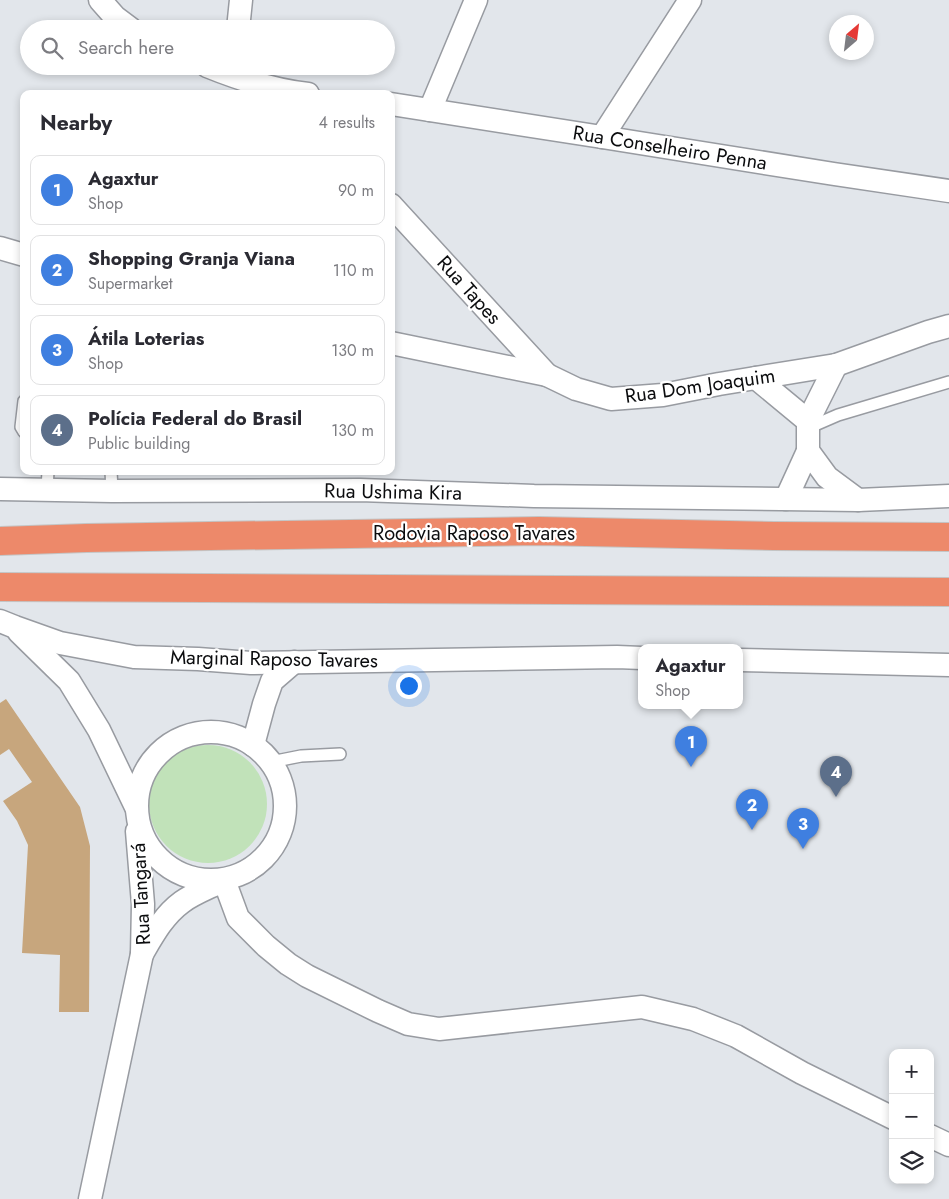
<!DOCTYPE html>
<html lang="en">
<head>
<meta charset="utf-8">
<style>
	:root { --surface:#fff; --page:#f7f7f7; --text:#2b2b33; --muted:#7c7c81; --line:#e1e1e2; --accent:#1a73e8 }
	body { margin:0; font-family:Jost,sans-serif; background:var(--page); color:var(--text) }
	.controls { position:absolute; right:15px; bottom:15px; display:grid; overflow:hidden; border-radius:10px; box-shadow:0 2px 8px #0003 }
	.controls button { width:45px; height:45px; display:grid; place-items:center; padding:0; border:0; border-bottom:1px solid var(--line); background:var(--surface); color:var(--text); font:25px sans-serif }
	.compass { position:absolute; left:829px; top:15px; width:45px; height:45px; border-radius:50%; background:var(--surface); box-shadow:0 2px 8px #0003; rotate:28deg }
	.you { position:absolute; left:408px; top:685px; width:18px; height:18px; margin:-12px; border:4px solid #fff; border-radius:50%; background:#1a73e8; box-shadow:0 0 0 8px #1a73e833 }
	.badge { display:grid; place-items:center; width:32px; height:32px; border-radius:50%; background:var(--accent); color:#fff; font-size:16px; font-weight:700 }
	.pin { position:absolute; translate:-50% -41px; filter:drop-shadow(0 1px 2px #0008) }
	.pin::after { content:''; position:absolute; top:26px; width:18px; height:15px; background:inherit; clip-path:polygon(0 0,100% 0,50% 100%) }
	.popup { position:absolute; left:638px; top:644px; width:105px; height:65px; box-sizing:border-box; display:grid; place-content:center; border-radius:10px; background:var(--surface); filter:drop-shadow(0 1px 4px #0005); font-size:16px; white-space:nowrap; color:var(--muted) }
	.popup b { font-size:19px; color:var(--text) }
	.popup::after { content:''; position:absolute; left:50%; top:100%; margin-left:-10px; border:10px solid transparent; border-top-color:var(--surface) }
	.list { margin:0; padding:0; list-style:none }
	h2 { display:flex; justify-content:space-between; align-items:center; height:65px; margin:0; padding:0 20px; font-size:21px }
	h2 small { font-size:16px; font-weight:400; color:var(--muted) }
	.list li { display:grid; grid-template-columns:32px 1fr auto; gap:15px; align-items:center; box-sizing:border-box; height:70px; margin:0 10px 10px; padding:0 10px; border:1px solid var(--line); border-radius:10px }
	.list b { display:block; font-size:19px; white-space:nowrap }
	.list p { margin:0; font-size:16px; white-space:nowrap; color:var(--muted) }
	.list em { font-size:16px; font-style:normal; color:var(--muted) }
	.icon { flex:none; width:28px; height:28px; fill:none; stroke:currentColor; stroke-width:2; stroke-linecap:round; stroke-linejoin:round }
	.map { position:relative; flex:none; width:949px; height:1199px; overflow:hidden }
	.search { position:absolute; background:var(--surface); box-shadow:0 2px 8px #0003; left:20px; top:20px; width:375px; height:55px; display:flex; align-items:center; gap:12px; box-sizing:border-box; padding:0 18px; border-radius:28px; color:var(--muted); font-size:19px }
	.panel { position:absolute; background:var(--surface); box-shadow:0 2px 8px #0003; left:20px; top:90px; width:375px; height:385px; border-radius:10px }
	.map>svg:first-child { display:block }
</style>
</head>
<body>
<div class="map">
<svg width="949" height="1199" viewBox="0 0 949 1199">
	<rect width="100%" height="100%" fill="#e2e6eb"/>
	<circle fill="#c1e2b9" cx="208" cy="804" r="59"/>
	<path fill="#c7a67d" d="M6,699l74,108 10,39 -1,166h-30l1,-57 -38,-2 6,-108 -11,-24 -14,-20 29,-19 -23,-33 -9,6v-52z"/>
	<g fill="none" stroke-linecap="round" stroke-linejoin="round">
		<defs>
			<g id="lane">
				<path d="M24,401l-3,26 3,5"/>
				<path d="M808,428l30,-13 111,-33"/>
				<path d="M111,471l1,20"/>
				<path d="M47,490l1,-19"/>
				<path d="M271,762l30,-6 39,-2"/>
			</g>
			<g id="street">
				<path d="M100,0l15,17 16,12"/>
				<path d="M238,29l3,-29"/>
				<path d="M207,66c32,13 66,24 101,28"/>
				<path d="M391,104l211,33 232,37 115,17"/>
				<path d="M430,110l46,-110"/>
				<path d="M602,137l88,-137"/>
				<path d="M391,205l156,170"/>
				<path d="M0,248l24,7"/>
				<path d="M391,343l156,32 29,14 35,10 52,-4 56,-11 117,-19 92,-33 21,-6"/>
				<path d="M756,378l52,43v30l19,26 31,23"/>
				<path d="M808,421l28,-56"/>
				<path d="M0,489l112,2 248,-1 174,6 324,4 91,-4"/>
				<path d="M786,499l22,-48"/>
				<path d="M0,621l15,6 45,16 74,14 64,2 53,4 366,-6 25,1"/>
				<path d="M19,632l50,49 30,49 37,77"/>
				<path d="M740,660l209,5"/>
				<circle cx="211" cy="806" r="74"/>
				<path d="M253,745l11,-41 8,-23 22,-19"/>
				<path d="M142,954c11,-19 22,-39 40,-52 12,-9 29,-15 42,-22l14,38 28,28 22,18 19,12 71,35 30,13 31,5 203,-22 51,12 43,17 66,37 91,45"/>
				<path d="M930,1136l19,9"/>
				<path d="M90,1199l52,-245 1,-50 -6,-73"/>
			</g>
			<g id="highway">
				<path d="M0,541l86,-3 453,-7 235,5 175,1"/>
				<path d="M0,587l949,5"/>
			</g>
		</defs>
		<use href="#lane" stroke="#989ba1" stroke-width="14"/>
		<use href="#street" stroke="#989ba1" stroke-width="25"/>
		<use href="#highway" stroke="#c4c5c5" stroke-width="30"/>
		<use href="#lane" stroke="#fff" stroke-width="11"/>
		<use href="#street" stroke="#fff" stroke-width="22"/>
		<use href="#highway" stroke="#ed896a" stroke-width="28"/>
	</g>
	<g text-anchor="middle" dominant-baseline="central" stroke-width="4.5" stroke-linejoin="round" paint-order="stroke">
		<g font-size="20" fill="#0b0c0e" stroke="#fff">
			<text transform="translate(670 148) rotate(9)">Rua Conselheiro Penna</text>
			<text transform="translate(469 290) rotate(48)">Rua Tapes</text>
			<text transform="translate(700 386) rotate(-8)">Rua Dom Joaquim</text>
			<text transform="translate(393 492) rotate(1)">Rua Ushima Kira</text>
			<text x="474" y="533">Rodovia Raposo Tavares</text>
			<text transform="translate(274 659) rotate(1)">Marginal Raposo Tavares</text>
			<text transform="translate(141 894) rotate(-93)">Rua Tangará</text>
		</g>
	</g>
</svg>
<div class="controls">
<button>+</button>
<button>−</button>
<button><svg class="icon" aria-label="layers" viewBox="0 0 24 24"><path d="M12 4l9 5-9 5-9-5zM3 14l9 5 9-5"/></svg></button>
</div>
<svg class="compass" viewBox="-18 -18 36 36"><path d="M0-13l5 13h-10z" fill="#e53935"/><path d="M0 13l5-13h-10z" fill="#7c7c81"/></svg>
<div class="you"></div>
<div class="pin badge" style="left:691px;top:767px;background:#3f7fe0">1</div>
<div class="popup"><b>Agaxtur</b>Shop</div>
<div class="pin badge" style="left:752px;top:830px;background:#3f7fe0">2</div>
<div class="pin badge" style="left:803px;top:849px;background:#3f7fe0">3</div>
<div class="pin badge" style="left:836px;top:797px;background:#5c6f8a">4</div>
<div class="search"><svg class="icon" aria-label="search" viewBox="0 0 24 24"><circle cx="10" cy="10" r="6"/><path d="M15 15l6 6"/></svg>Search here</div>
<section class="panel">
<h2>Nearby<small>4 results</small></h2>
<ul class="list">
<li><span class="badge" style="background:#3f7fe0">1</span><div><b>Agaxtur</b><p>Shop</p></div><em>90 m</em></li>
<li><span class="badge" style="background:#3f7fe0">2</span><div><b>Shopping Granja Viana</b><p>Supermarket</p></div><em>110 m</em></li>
<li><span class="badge" style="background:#3f7fe0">3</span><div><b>Átila Loterias</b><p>Shop</p></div><em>130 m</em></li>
<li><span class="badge" style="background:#5c6f8a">4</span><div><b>Polícia Federal do Brasil</b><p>Public building</p></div><em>130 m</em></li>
</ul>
</section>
</div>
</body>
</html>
